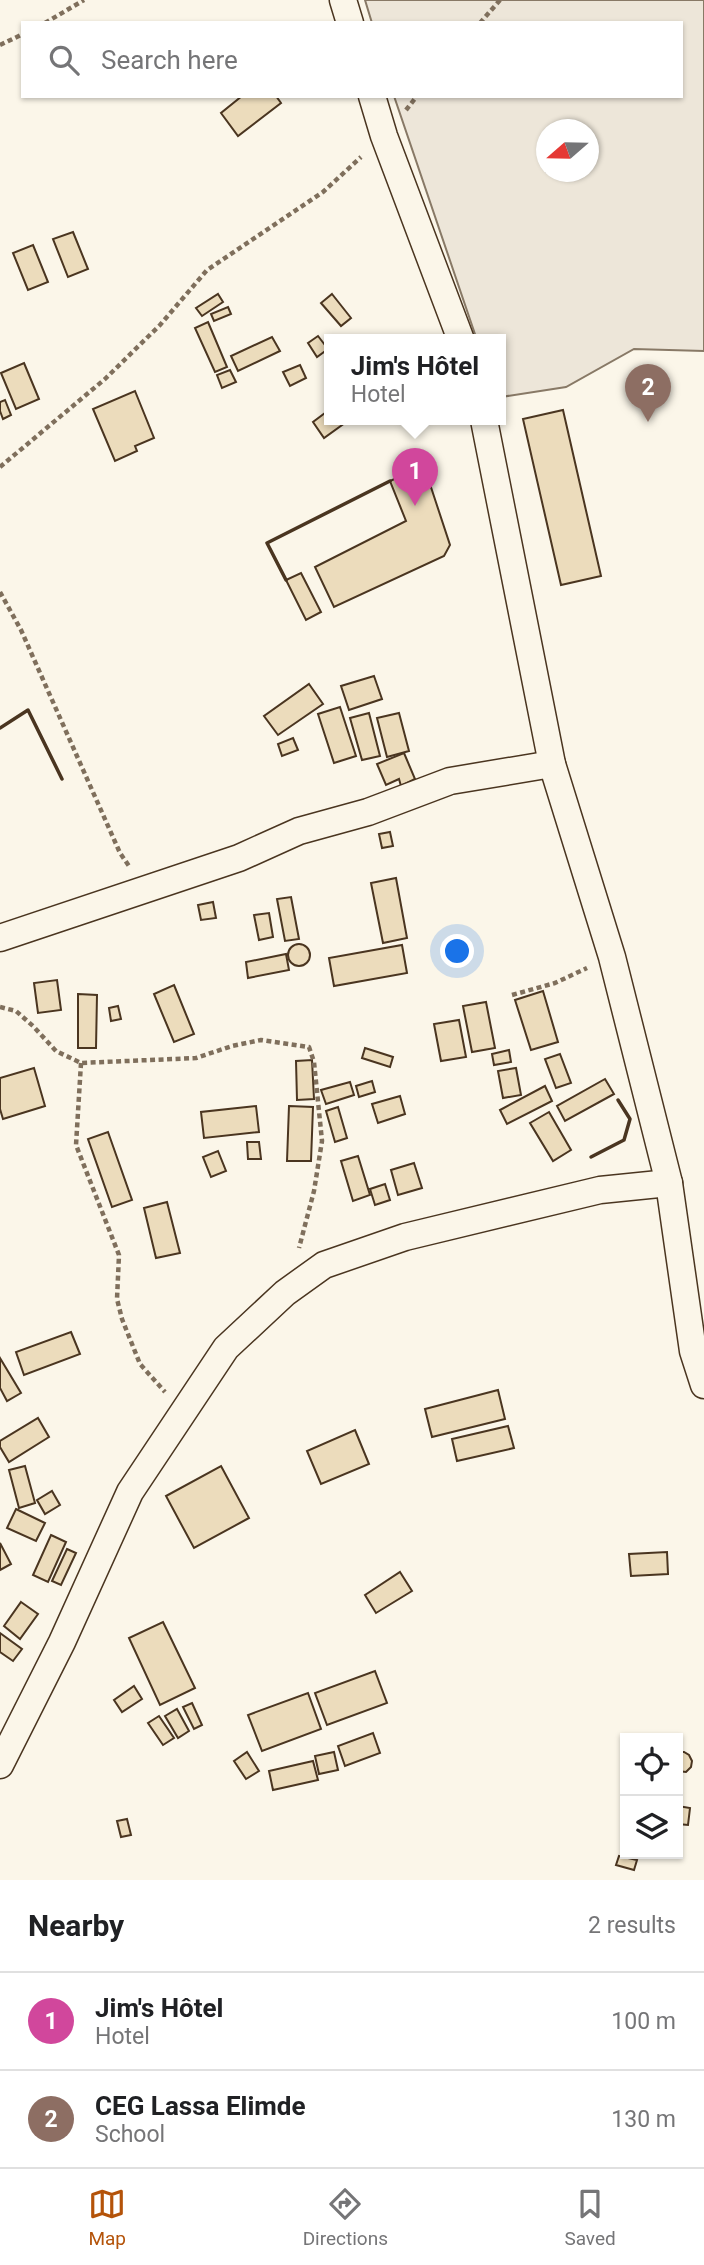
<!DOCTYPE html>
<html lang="en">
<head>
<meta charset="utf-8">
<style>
	:root { --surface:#fff; --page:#f2f2f2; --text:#202124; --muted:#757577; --line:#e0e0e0; --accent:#b45309 }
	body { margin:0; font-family:Roboto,sans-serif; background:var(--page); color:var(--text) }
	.controls { position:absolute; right:21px; bottom:21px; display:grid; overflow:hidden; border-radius:0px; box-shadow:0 2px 5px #0004 }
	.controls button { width:63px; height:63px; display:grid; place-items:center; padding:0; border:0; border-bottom:2px solid var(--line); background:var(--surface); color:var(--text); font:35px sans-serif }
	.compass { position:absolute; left:536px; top:119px; width:63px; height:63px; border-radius:50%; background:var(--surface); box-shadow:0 2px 5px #0004; rotate:250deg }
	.you { position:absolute; left:458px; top:952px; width:24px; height:24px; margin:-18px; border:5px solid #fff; border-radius:50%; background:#1a73e8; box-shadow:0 0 0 10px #1a73e833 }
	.badge { display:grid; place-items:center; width:46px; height:46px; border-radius:50%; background:var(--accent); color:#fff; font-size:23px; font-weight:700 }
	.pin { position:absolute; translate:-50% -58px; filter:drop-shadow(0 2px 4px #0008) }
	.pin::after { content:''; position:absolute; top:37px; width:24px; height:21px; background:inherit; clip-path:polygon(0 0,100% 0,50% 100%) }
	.popup { position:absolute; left:324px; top:334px; width:182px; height:91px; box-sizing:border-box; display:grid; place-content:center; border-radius:0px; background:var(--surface); filter:drop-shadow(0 2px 5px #0005); font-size:23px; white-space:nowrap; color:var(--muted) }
	.popup b { font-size:26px; color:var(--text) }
	.popup::after { content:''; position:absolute; left:50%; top:100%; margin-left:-14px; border:14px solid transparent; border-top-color:var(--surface) }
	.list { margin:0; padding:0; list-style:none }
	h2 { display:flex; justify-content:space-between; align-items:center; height:91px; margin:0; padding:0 28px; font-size:30px }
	h2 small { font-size:23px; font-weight:400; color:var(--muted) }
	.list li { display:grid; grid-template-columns:46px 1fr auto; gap:21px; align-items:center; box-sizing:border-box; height:98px; padding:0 28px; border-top:2px solid var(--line) }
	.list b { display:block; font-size:26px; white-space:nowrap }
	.list p { margin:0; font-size:23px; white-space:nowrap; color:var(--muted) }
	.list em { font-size:23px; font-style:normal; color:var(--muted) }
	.icon { flex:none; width:38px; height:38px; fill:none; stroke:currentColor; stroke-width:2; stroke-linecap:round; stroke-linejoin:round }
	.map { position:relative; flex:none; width:704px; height:1880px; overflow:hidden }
	.search { position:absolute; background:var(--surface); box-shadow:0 2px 5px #0004; left:21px; right:21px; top:21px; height:77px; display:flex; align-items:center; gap:18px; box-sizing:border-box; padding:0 24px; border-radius:0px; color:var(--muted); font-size:26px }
	.sheet { height:287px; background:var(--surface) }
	nav { display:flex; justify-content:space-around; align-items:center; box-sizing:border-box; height:98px; border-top:2px solid var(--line); background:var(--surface); font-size:19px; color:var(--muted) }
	nav a { display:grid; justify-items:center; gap:4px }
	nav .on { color:var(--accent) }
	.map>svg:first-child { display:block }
</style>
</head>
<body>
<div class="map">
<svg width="704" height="1880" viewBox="0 0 704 1880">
	<rect width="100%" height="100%" fill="#fbf6e9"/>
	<path fill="#ede6d9" stroke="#887966" stroke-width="2" fill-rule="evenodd" d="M365,0h339v351l-70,-2 -68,38 -65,10v-57h-24l-83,-244h287v-73h-309zM546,130h42v42h-42z"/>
	<g fill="#ecdcbc" stroke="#4a3520" stroke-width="2">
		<path d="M242,96h34l5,7 -43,33 -17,-23z"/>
		<path d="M73,232l15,37 -20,8 -15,-38z"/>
		<path d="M33,245l15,37 -20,8 -15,-37z"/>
		<path d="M218,294l5,8 -21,14 -6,-8z"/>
		<path d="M332,294l19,24 -10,8 -20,-23z"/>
		<path d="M228,307l3,7 -17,7 -3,-7z"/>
		<path d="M208,322l19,45 -12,5 -20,-44z"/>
		<path d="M318,336l10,13 -11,8 -9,-14z"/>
		<path d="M272,337l8,14 -42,20 -7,-15z"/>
		<path d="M24,363l15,36 -23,10 -15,-36z"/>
		<path d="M300,365l6,13 -16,8 -7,-14z"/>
		<path d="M230,370l6,12 -14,6 -5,-13z"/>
		<path d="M135,391l19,47 -19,8 2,5 -22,10 -22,-52z"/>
		<path d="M5,400l6,15 -8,4 -3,-8v-9z"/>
		<path d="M329,410v10h20l-25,18 -11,-16z"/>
		<path d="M563,410l38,166 -40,9 -38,-166z"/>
		<path d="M416,469l10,3 24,73 -6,11 -110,51 -19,-40 91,-46 -16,-40z"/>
		<path d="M301,573l20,39 -15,8 -20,-40z"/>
		<path d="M374,676l8,23 -33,11 -8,-24z"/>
		<path d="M309,684l14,20 -45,31 -14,-19z"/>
		<path d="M340,707l16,49 -22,7 -16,-49z"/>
		<path d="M369,713l11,43 -18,4 -12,-42z"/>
		<path d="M399,713l10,38 -22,6 -10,-39z"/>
		<path d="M293,738l5,12 -16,6 -4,-12z"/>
		<path d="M404,753l11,26 -14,7 -2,-7 -13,6 -9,-21z"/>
		<path d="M390,832l3,14 -11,2 -3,-14z"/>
		<path d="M396,878l11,60 -24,5 -12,-60z"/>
		<path d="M291,897l8,42 -14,2 -8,-42z"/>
		<path d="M213,902l3,16 -15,2 -3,-15z"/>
		<path d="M269,913l4,24 -14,3 -5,-25z"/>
		<circle cx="299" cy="955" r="11"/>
		<path d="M402,945l5,28 -73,13 -5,-28z"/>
		<path d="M286,954l3,16 -41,8 -2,-16z"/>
		<path d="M57,980l4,30 -23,3 -4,-30z"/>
		<path d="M174,985l20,49 -20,8 -20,-48z"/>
		<path d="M543,991l15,51 -27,8 -16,-50z"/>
		<path d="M78,994l19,1 -1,53h-18z"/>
		<path d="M486,1002l9,46 -23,4 -9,-46z"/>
		<path d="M118,1006l3,13 -10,2 -2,-13z"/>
		<path d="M459,1020l7,37 -25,4 -7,-37z"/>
		<path d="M365,1048l28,9 -3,10 -28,-9z"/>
		<path d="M509,1050l2,12 -17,3 -2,-11z"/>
		<path d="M560,1054l11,29 -15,5 -11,-29z"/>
		<path d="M312,1060l2,39 -17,1 -1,-39z"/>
		<path d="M34,1068l11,38 -42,13 -3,-10v-31z"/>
		<path d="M516,1068l5,27 -18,3 -5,-27z"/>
		<path d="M605,1079l9,15 -49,27 -8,-15z"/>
		<path d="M372,1081l3,11 -16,5 -3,-11z"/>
		<path d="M350,1082l4,13 -28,9 -5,-14z"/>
		<path d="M545,1086l7,15 -45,23 -7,-14z"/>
		<path d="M400,1096l5,18 -27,9 -6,-19z"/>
		<path d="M256,1106l3,26 -55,6 -3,-26z"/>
		<path d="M289,1106l24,1 -2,54h-24z"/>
		<path d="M338,1107l9,31 -12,4 -9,-31z"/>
		<path d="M549,1112l22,38 -18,11 -23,-38z"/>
		<path d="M108,1132l24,68 -20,7 -24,-68z"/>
		<path d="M247,1142h12l2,17h-13z"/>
		<path d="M218,1151l8,20 -15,6 -8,-20z"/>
		<path d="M358,1156l12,39 -17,6 -12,-40z"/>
		<path d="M414,1163l8,25 -24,7 -7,-25z"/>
		<path d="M385,1184l5,16 -15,5 -5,-16z"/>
		<path d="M167,1202l13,51 -24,5 -12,-50z"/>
		<path d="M71,1332l9,22 -56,21 -8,-23z"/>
		<path d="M0,1358l21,35 -14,8 -7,-13z"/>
		<path d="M498,1390l7,29 -73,18 -7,-28z"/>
		<path d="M38,1418l11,19 -40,25 -9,-15v-6z"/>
		<path d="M508,1426l6,22 -57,13 -5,-22z"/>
		<path d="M355,1430l14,34 -48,20 -14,-33z"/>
		<path d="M25,1466l10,37 -16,5 -10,-38z"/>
		<path d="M221,1466l28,52 -55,30 -28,-52z"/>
		<path d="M52,1491l8,14 -15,9 -8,-14z"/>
		<path d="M16,1509l29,14 -9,18 -29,-13z"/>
		<path d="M51,1535l15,7 -18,40 -15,-7z"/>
		<path d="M0,1543l11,21 -11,6z"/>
		<path d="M67,1549l9,4 -15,32 -9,-4z"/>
		<path d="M667,1552l1,22 -37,2 -2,-22z"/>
		<path d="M400,1572l12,19 -36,22 -11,-18z"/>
		<path d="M21,1602l17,12 -18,25 -16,-13z"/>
		<path d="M163,1622l32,66 -35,17 -31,-67z"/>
		<path d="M0,1633l22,16 -9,12 -13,-9z"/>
		<path d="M375,1671l12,32 -60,22 -12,-32z"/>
		<path d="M134,1686l8,13 -20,13 -8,-12z"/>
		<path d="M308,1693l13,36 -59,22 -14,-36z"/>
		<path d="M192,1703l10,22 -8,4 -11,-22z"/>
		<path d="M177,1709l12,22 -11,7 -13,-22z"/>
		<path d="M159,1716l15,22 -11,7 -15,-22z"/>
		<path d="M373,1733l7,20 -35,13 -7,-20z"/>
		<path d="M247,1752l12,19 -13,8 -12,-18z"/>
		<path d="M334,1752l4,18 -19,4 -4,-18z"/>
		<path d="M678,1752h6l5,3 3,6 -1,6 -5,5 -8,-1z"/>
		<path d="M313,1761l5,19 -45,10 -4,-19z"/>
		<path d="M678,1806l12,2 -2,17 -10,-1z"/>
		<path d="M127,1819l4,16 -10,2 -4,-16z"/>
		<path d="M619,1856l18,4 -3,10 -18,-5z"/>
	</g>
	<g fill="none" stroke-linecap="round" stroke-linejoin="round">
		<defs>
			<g id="street">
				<path d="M343,0l7,23"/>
				<path d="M372,96l12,40 77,204"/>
				<path d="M484,420l68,344 60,193 57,226 24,168 11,34"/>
				<path d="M0,938l239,-80 60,-27 69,-19 82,-31 102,-17"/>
				<path d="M0,1765l62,-123 68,-150 96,-144 59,-55 39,-28 81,-28 195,-47 69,-7"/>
			</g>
		</defs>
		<use href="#street" stroke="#4a3520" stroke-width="29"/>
		<g stroke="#7f6f5c" stroke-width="4.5" stroke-dasharray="5 3.5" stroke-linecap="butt">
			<path d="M45,23l39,-23"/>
			<path d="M480,23l20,-23"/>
			<path d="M0,45l23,-11"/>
			<path d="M406,110l11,-14"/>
			<path d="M0,467l105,-88 55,-54 47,-55 116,-78 38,-35"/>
			<path d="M0,592l21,38 99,223 9,13"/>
			<path d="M512,995l43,-12 32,-15"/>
			<path d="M0,1007l16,4 17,15 23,25 25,12 115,-5 36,-12 29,-6 48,7 5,15 8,79 -8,50 -15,57"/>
			<path d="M81,1063l-5,82 43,110 -2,44 5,20 18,45 25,28"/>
		</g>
		<use href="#street" stroke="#fbf6e9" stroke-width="26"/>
		<g stroke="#4a3520" stroke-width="3.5">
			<path d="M286,580l-19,-37 123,-62"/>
			<path d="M0,728l28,-18 34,69"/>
			<path d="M591,1157l33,-17 6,-21 -12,-19"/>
		</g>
	</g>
</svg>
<div class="controls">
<button><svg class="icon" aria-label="locate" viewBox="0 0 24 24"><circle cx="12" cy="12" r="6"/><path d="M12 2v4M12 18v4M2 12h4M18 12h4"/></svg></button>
<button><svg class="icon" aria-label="layers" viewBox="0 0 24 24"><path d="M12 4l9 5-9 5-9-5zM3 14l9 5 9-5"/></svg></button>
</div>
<svg class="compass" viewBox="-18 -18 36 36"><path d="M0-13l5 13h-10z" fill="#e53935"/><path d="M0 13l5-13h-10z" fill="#757577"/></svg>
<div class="you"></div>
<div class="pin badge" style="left:415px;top:506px;background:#d1479c">1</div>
<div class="popup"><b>Jim's Hôtel</b>Hotel</div>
<div class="pin badge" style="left:648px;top:422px;background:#8d6e63">2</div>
<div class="search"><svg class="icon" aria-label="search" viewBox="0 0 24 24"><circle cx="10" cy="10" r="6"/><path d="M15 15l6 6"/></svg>Search here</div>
</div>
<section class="sheet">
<h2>Nearby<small>2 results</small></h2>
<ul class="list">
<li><span class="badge" style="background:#d1479c">1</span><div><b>Jim's Hôtel</b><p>Hotel</p></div><em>100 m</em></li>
<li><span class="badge" style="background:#8d6e63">2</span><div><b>CEG Lassa Elimde</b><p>School</p></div><em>130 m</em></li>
</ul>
</section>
<nav>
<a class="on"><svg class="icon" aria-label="map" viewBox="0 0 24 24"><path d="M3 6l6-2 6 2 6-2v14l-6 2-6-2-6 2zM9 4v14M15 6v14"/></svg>Map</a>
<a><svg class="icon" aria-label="directions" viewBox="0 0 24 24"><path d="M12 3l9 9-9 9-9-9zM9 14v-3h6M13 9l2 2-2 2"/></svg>Directions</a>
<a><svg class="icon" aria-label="saved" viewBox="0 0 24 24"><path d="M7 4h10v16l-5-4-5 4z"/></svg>Saved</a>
</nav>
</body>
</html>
